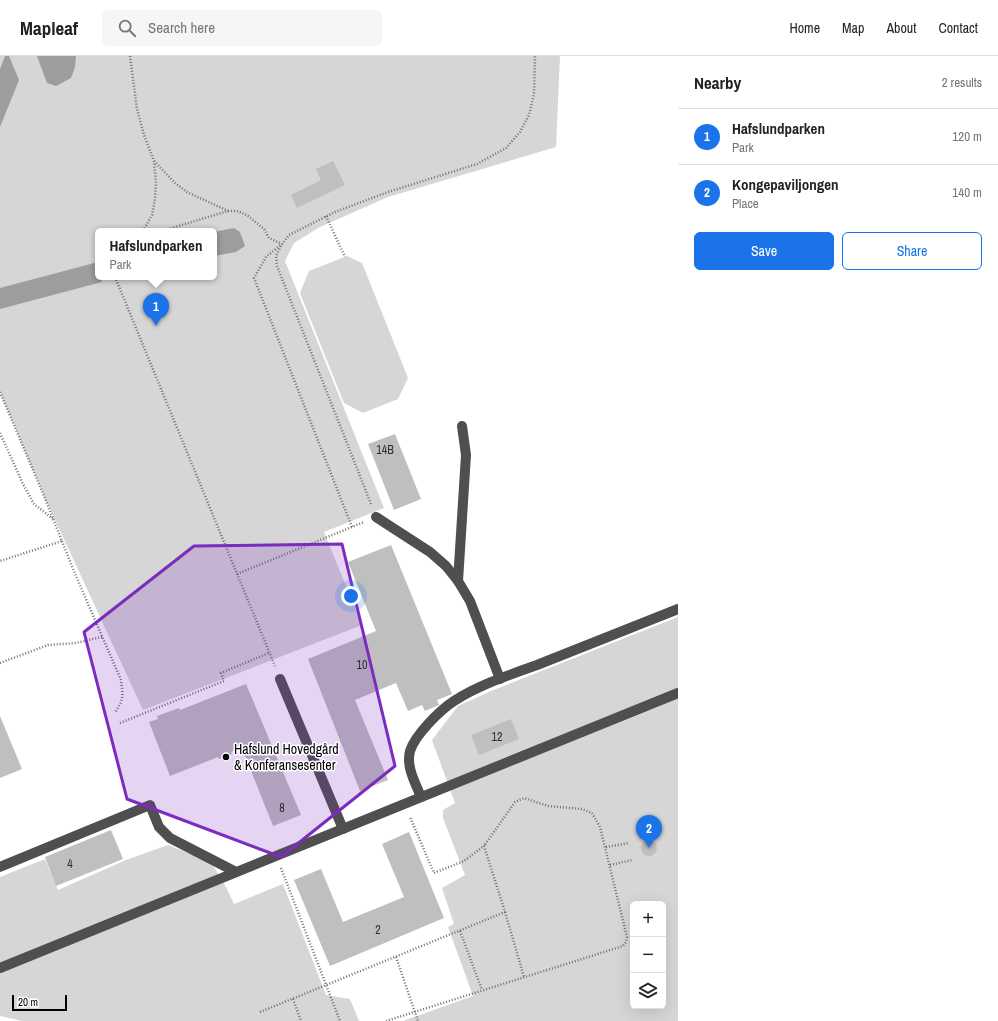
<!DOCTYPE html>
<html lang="en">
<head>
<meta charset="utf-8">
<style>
	:root { --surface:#fff; --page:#f6f6f6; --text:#222; --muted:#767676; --line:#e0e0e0; --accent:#1a73e8 }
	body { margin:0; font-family:"Archivo Narrow",sans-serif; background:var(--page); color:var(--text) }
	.controls { position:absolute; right:12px; bottom:12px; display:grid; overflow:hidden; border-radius:6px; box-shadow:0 4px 16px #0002 }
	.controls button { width:36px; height:36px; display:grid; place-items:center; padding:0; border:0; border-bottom:1px solid var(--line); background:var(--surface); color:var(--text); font:20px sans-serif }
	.scale { position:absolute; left:12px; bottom:10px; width:55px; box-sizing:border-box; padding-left:4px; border:2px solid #000; border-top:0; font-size:11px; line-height:14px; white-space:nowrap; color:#000; -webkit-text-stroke:3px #fff; paint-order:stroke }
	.you { position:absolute; left:351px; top:540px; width:14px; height:14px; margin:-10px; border:3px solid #fff; border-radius:50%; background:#1a73e8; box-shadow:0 0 0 6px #1a73e833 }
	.badge { display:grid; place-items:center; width:26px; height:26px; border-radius:50%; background:var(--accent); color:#fff; font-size:13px; font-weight:700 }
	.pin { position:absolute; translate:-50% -33px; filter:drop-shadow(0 1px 2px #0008) }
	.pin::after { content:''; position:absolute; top:21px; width:14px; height:12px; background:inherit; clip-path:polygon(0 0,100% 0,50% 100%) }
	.popup { position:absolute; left:95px; top:172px; width:122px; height:52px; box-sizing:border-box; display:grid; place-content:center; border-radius:6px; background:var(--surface); filter:drop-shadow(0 1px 3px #0005); font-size:13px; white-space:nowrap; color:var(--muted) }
	.popup b { font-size:15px; color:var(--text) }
	.popup::after { content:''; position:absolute; left:50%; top:100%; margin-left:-8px; border:8px solid transparent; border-top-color:var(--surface) }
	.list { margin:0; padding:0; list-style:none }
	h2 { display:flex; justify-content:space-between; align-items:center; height:52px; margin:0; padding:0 16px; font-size:17px }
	h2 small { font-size:13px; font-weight:400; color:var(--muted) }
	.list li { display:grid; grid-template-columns:26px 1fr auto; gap:12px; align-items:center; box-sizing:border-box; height:56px; padding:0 16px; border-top:1px solid var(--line) }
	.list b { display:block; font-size:15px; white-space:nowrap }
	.list p { margin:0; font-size:13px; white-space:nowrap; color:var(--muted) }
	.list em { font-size:13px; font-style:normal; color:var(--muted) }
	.actions { display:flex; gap:8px; padding:12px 16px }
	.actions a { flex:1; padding:9px 0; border:1px solid var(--accent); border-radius:6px; text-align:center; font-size:14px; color:var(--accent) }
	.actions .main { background:var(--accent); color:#fff }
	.icon { flex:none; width:22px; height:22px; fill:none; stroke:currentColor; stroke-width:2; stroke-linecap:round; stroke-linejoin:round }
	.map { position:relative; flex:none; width:678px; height:965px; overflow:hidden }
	header { display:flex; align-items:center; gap:24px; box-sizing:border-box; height:56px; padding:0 20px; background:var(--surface); border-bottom:1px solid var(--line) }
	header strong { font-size:19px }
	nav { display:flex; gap:22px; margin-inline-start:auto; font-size:14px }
	.search { width:280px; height:36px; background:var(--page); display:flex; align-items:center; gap:10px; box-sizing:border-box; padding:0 14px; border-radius:6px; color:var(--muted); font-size:15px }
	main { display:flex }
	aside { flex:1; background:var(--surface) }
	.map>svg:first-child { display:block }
</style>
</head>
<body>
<header>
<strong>Mapleaf</strong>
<div class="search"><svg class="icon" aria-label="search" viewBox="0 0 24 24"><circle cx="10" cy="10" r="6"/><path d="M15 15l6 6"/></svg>Search here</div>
<nav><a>Home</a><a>Map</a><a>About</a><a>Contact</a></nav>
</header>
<main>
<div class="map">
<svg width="678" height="965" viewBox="0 0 678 965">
	<rect width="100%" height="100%" fill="#fff"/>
	<g fill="#d6d6d6" fill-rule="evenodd">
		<path d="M0,0h560l-4,91 -168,50 -68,30 -26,16 -9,18 99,247 -60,24 38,93 -219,85 -99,-214 -44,-104zM98,175h116v46h-116z"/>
		<path d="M347,200l15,7 46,115 -10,21 -35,14 -19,-10 -44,-110 9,-22z"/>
		<path d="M678,561v404h-275l70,-25 -25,-69 6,-3 -12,-36 23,-13 -22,-57v-8l12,-7 -23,-63 26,-34 33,-15zM633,848h30v102h-30z"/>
		<path d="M168,789l43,17 15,25 8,17 49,-20 43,111 24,4 9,22h-337l-22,-5v-139l45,-18 13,31 68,-30z"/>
	</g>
	<g fill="#9d9d9d">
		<path d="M5,0h4l10,24 -19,47v-58z"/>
		<path d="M37,0h39l-1,11 -4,11 -15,8 -9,-3z"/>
		<path d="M234,172l6,4 5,14 -9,6 -22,4v-24z"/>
		<path d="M98,206v15h3l1,5 -102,27v-21z"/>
	</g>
	<g fill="#bfbfbf">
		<path d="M333,105l12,24 -48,23 -6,-13 30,-15 -5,-11z"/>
		<path d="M395,378l26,65 -27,11 -26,-66z"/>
		<path d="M391,489l61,149 -15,6 2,5 -14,6 -3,-6 -14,6 -12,-28 -41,17 33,80 -28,11 -52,-132 68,-28 -28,-69z"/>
		<path d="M246,628l55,131 -28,11 -31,-78 -11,4 1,2 -13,5 -1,-2 -48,19 -21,-54 9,-3 -1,-3 22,-8 1,2z"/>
		<path d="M0,660l22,53 -22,9z"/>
		<path d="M511,663l8,20 -40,16 -8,-20z"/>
		<path d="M111,774l12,29 -67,27 -11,-29z"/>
		<path d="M409,776l35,86 -114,48 -36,-86 27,-11 22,53 61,-25 -22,-53z"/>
		<circle cx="649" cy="792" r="8"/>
	</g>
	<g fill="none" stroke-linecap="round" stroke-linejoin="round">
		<g stroke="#717171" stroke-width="2.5" stroke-dasharray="1 2" stroke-linecap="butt">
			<path d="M130,0l7,53 7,26 10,26 2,22 -1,16 -3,16 -9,16"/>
			<path d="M154,105l21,22 12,9 41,19"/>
			<path d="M326,160l19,41"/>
			<path d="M162,175l66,-20h9l10,4 17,14 5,9 13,6"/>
			<path d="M281,190l-5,10 1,10 94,238"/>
			<path d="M115,221l160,389"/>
			<path d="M0,336l44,104 18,45 -62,20"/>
			<path d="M0,377l23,51 11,20 19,15"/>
			<path d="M352,471l-98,-249 12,-21 16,-13 7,-9 46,-23 53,-20 89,-28 29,-16 14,-16 9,-17 5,-21 1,-38"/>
			<path d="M62,485l11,28 48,111c2,15 3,20 -6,32"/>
			<path d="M237,518l127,-52"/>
			<path d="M0,607l48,-18 28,-2 26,-6"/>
			<path d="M120,667l104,-42 -3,-8 48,-20"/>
			<path d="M606,791l23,-4"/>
			<path d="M610,809l22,-5"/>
			<path d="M281,812l59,153"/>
			<path d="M505,856l19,65"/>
			<path d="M460,875l22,59"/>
			<path d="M396,901l22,64"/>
			<path d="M293,943l8,22"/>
			<path d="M260,956l245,-100 -21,-66 -20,15 -30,12 -24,-56"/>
			<path d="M386,965l237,-75 3,-4 1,-5 -27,-110 -8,-14 -10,-4 -34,-3 -24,-8 -9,4 -31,44"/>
		</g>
		<g stroke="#4f4f4f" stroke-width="10">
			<path d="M376,461l54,35 16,14 12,15 12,20 30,78"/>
			<path d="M458,525l8,-126 -4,-29"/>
			<path d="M280,623l63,150"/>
			<path d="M421,741c-6,-15 -15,-30 -11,-46 5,-16 30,-41 44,-50 25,-16 55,-26 83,-36 47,-19 94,-37 141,-56"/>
			<path d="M0,811l150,-62 9,22 11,11 66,34"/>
			<path d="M0,912l678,-275"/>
		</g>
	</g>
	<path fill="#7b2cbf" fill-opacity="0.2" stroke="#7b2cbf" stroke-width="3" stroke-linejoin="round" d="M342,488l53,222 -114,91 -154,-58 -43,-167 110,-86z"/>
	<circle fill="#000" stroke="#fff" stroke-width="1.5" cx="226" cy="701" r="4"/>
	<g text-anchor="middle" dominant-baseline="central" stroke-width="3" stroke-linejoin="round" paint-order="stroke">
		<g font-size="12" fill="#303030">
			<text x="385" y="394">14B</text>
			<text x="362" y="609">10</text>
			<text x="497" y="681">12</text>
			<text x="282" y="752">8</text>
			<text x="70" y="808">4</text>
			<text x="378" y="874">2</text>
		</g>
		<g font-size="14" fill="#000" stroke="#fff" text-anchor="start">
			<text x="234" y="693">Hafslund Hovedgård<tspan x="234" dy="16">&amp; Konferansesenter</tspan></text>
		</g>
	</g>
</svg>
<div class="controls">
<button>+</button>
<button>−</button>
<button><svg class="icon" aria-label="layers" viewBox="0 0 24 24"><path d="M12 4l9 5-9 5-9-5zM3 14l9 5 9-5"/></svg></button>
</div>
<div class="scale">20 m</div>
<div class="you"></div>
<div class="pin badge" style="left:156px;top:270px">1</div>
<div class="popup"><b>Hafslundparken</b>Park</div>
<div class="pin badge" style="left:649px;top:792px">2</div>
</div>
<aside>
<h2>Nearby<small>2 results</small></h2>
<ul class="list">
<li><span class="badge">1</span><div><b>Hafslundparken</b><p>Park</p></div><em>120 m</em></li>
<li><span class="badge">2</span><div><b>Kongepaviljongen</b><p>Place</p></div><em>140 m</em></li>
</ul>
<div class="actions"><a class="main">Save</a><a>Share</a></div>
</aside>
</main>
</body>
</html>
